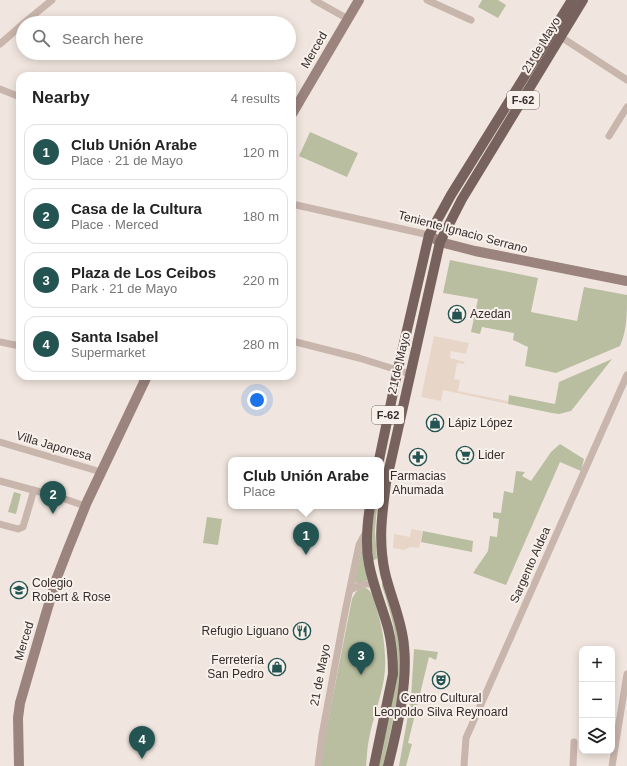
<!DOCTYPE html>
<html lang="en">
<head>
<meta charset="utf-8">
<style>
	:root { --surface:#fff; --page:#f6f6f6; --text:#222; --muted:#767676; --line:#e0e0e0; --accent:#235451 }
	body { margin:0; font-family:Arial,sans-serif; background:var(--page); color:var(--text) }
	.controls { position:absolute; right:12px; bottom:12px; display:grid; overflow:hidden; border-radius:8px; box-shadow:0 2px 10px #0003 }
	.controls button { width:36px; height:36px; display:grid; place-items:center; padding:0; border:0; border-bottom:1px solid var(--line); background:var(--surface); color:var(--text); font:20px sans-serif }
	.you { position:absolute; left:257px; top:400px; width:14px; height:14px; margin:-10px; border:3px solid #fff; border-radius:50%; background:#1a73e8; box-shadow:0 0 0 6px #1a73e833 }
	.badge { display:grid; place-items:center; width:26px; height:26px; border-radius:50%; background:var(--accent); color:#fff; font-size:13px; font-weight:700 }
	.pin { position:absolute; translate:-50% -33px; filter:drop-shadow(0 1px 2px #0008) }
	.pin::after { content:''; position:absolute; top:21px; width:14px; height:12px; background:inherit; clip-path:polygon(0 0,100% 0,50% 100%) }
	.popup { position:absolute; left:228px; top:457px; width:156px; height:52px; box-sizing:border-box; display:grid; place-content:center; border-radius:8px; background:var(--surface); filter:drop-shadow(0 1px 3px #0005); font-size:13px; white-space:nowrap; color:var(--muted) }
	.popup b { font-size:15px; color:var(--text) }
	.popup::after { content:''; position:absolute; left:50%; top:100%; margin-left:-8px; border:8px solid transparent; border-top-color:var(--surface) }
	.list { margin:0; padding:0; list-style:none }
	h2 { display:flex; justify-content:space-between; align-items:center; height:52px; margin:0; padding:0 16px; font-size:17px }
	h2 small { font-size:13px; font-weight:400; color:var(--muted) }
	.list li { display:grid; grid-template-columns:26px 1fr auto; gap:12px; align-items:center; box-sizing:border-box; height:56px; margin:0 8px 8px; padding:0 8px; border:1px solid var(--line); border-radius:12px }
	.list b { display:block; font-size:15px; white-space:nowrap }
	.list p { margin:0; font-size:13px; white-space:nowrap; color:var(--muted) }
	.list em { font-size:13px; font-style:normal; color:var(--muted) }
	.icon { flex:none; width:22px; height:22px; fill:none; stroke:currentColor; stroke-width:2; stroke-linecap:round; stroke-linejoin:round }
	.map { position:relative; flex:none; width:627px; height:766px; overflow:hidden }
	.search { position:absolute; background:var(--surface); box-shadow:0 2px 10px #0003; left:16px; top:16px; width:280px; height:44px; display:flex; align-items:center; gap:10px; box-sizing:border-box; padding:0 14px; border-radius:22px; color:var(--muted); font-size:15px }
	.panel { position:absolute; background:var(--surface); box-shadow:0 2px 10px #0003; left:16px; top:72px; width:280px; height:308px; border-radius:12px }
	.map>svg:first-child { display:block }
</style>
</head>
<body>
<div class="map">
<svg width="627" height="766" viewBox="0 0 627 766">
	<rect width="100%" height="100%" fill="#f1e6df"/>
	<g fill="#b9bea0">
		<path d="M482,0h16l8,5 -8,13 -20,-11z"/>
		<path d="M310,132l48,21 -11,24 -48,-21z"/>
		<path d="M450,260l88,18 -7,34 46,9 7,-34 43,8c0,18 0,36 -7,51l-64,27 -31,-7 3,-19c-6,-2 -9,-5 -15,-7l1,-7 -32,-6 -2,7 -9,-2 7,-33 -35,-6z"/>
		<path d="M612,359l-41,52 -12,3 -7,-1 -44,-9 1,-9 46,9 4,-22z"/>
		<path d="M560,444l24,15 -3,12 -21,-9 -54,123 -33,-12 15,-22 2,-15 7,1 2,-18 -6,-1v-6l8,1 3,-22 9,2 3,-22 9,1 -3,4 9,5 20,-29z"/>
		<path d="M14,492l7,2 -5,20 -8,-2z"/>
		<path d="M375,506h2l-2,25 2,28 -4,1c-2,-19 -2,-36 2,-54z"/>
		<path d="M207,517l15,2 -4,26 -15,-2z"/>
		<path d="M423,531l50,10 -1,11 -51,-10z"/>
		<path d="M363,544l6,36 -15,3 8,-35z"/>
		<path d="M384,582l12,33 7,45 -6,42 -14,64h-6l20,-88c3,-33 -5,-62 -15,-92v-3z"/>
		<path d="M364,587c10,4 10,14 13,23 6,19 9,40 8,60 -2,24 -12,46 -16,69 -2,9 -2,18 -3,27h-45l2,-20 29,-147c3,-6 5,-10 12,-12z"/>
		<path d="M414,649l24,3 -2,8 -7,-3 -21,86 4,1 -6,22h-7l12,-68z"/>
	</g>
	<g fill="#e7d5c8">
		<path d="M434,336l35,7 -3,11 -15,-3 -1,7 15,4 -1,2 -7,-1 -3,16 6,1 -2,11 50,10v3l-65,-14 -2,11 -20,-4z"/>
		<path d="M411,529l12,2 -4,17 -9,-1 -6,3 -11,-2 1,-14 16,3z"/>
	</g>
	<g fill="none" stroke-linecap="round" stroke-linejoin="round">
		<g stroke="#c8b5ac" stroke-width="7">
			<path d="M314,0l34,19"/>
			<path d="M427,0l44,20"/>
			<path d="M24,23l28,-23"/>
			<path d="M561,37l66,43"/>
			<path d="M0,44l23,-20"/>
			<path d="M0,89l20,8"/>
			<path d="M609,136l18,-29"/>
			<path d="M292,204l137,31"/>
			<path d="M292,341l67,17 51,16"/>
			<path d="M0,342l20,4"/>
			<path d="M137,376l8,3"/>
			<path d="M0,442l101,30"/>
			<path d="M0,481l62,17 23,8"/>
			<path d="M0,524l18,5 5,-2 11,-37"/>
			<path d="M350,590l12,-6h11"/>
			<path d="M318,766l4,-31 23,-123 14,-67 7,-13"/>
			<path d="M464,766l2,-28 161,-363"/>
			<path d="M573,766l1,-24"/>
			<path d="M612,766l15,-92"/>
		</g>
		<g stroke="#9b847d" stroke-width="10">
			<path d="M292,114l67,-114"/>
			<path d="M429,235l11,7 35,9 152,30"/>
			<path d="M19,766l-1,-48 2,-15 25,-86 11,-37 12,-31 19,-47 60,-126"/>
		</g>
		<g stroke="#77625d" stroke-width="10">
			<path d="M379,460l19,-91 31,-134 22,-40 121,-195"/>
			<path d="M370,506c-3,19 -5,38 -1,58 4,22 13,42 19,64 4,15 5,30 5,46l-19,92"/>
			<path d="M388,766c9,-36 20,-83 16,-120 -2,-25 -13,-48 -19,-73 -7,-33 -3,-58 1,-90l54,-241 22,-43 121,-199"/>
		</g>
	</g>
	<defs>
		<symbol id="shop-ring" viewBox="-11 -11 22 22"><circle r="9.5" fill="#f8f0eb" stroke="#235451" stroke-width="1.5"/><path d="M-5-2.5h2.3a2.7 3.5 0 0 1 5.4 0H5L5.5 6h-11ZM-1.5-2.5h3a1.5 2.3 0 0 0-3 0Z" fill="#235451"/></symbol>
		<symbol id="supermarket-ring" viewBox="-11 -11 22 22"><circle r="9.5" fill="#f8f0eb" stroke="#235451" stroke-width="1.5"/><path d="M-6-5.5h2.5l.6 2H6L4.5 2H-2.5L-4.4-4H-6ZM-1.5 3.2a1.3 1.3 0 1 0 .1 0ZM3 3.2a1.3 1.3 0 1 0 .1 0Z" fill="#235451"/></symbol>
		<symbol id="pharmacy-ring" viewBox="-11 -11 22 22"><circle r="9.5" fill="#f8f0eb" stroke="#235451" stroke-width="1.5"/><path d="M-2-6h4v4h4v4h-4v4h-4v-4h-4v-4h4Z" fill="#235451"/></symbol>
		<symbol id="school-ring" viewBox="-11 -11 22 22"><circle r="9.5" fill="#f8f0eb" stroke="#235451" stroke-width="1.5"/><path d="M0-5L7-2L0 1L-7-2ZM-4 1L0 2.5L4 1V4Q0 6-4 4Z" fill="#235451"/></symbol>
		<symbol id="restaurant-ring" viewBox="-11 -11 22 22"><circle r="9.5" fill="#f8f0eb" stroke="#235451" stroke-width="1.5"/><path d="M-5-6h1v4h1v-4h1v4h1v-4h1v5L-1.5 .5V6h-2V.5L-5-1ZM5-6V6H3V1.5H1.5Q1.5-4 5-6Z" fill="#235451"/></symbol>
		<symbol id="theatre-ring" viewBox="-11 -11 22 22"><circle r="9.5" fill="#f8f0eb" stroke="#235451" stroke-width="1.5"/><path d="M-5-5.5Q0-4 5-5.5V0Q5 5 0 6Q-5 5-5 0ZM-3.3-2.5H-1v1.5H-3.3ZM1-2.5H3.3v1.5H1ZM-2.8 1Q0 5.5 2.8 1Z" fill="#235451"/></symbol>
	</defs>
	<g fill-rule="evenodd">
		<use href="#shop-ring" x="447" y="304" width="20" height="20"/>
		<use href="#shop-ring" x="425" y="413" width="20" height="20"/>
		<use href="#supermarket-ring" x="455" y="445" width="20" height="20"/>
		<use href="#pharmacy-ring" x="408" y="447" width="20" height="20"/>
		<use href="#school-ring" x="9" y="580" width="20" height="20"/>
		<use href="#restaurant-ring" x="292" y="621" width="20" height="20"/>
		<use href="#shop-ring" x="267" y="657" width="20" height="20"/>
		<use href="#theatre-ring" x="431" y="670" width="20" height="20"/>
	</g>
	<g text-anchor="middle" dominant-baseline="central" stroke-width="4" stroke-linejoin="round" paint-order="stroke">
		<g fill="#f8f0eb" stroke="#706764" stroke-width="1">
			<rect x="507" y="91" width="32" height="18" rx="3"/>
			<rect x="372" y="406" width="32" height="18" rx="3"/>
		</g>
		<g font-size="11" font-weight="bold" fill="#362c2a">
			<text x="523" y="100">F-62</text>
			<text x="388" y="415">F-62</text>
		</g>
		<g font-size="12" fill="#362c2a" stroke="#f8f0eb">
			<text transform="translate(541 45) rotate(-59)">21 de Mayo</text>
			<text transform="translate(314 50) rotate(-60)">Merced</text>
			<text transform="translate(463 232) rotate(15)">Teniente Ignacio Serrano</text>
			<text transform="translate(399 363) rotate(-77)">21 de Mayo</text>
			<text transform="translate(54 446) rotate(16)">Villa Japonesa</text>
			<text transform="translate(530 565) rotate(-66)">Sargento Aldea</text>
			<text transform="translate(24 641) rotate(-73)">Merced</text>
			<text transform="translate(320 675) rotate(-79)">21 de Mayo</text>
		</g>
		<g font-size="12" fill="#362c2a" stroke="#f8f0eb" text-anchor="start">
			<text x="470" y="314">Azedan</text>
			<text x="448" y="423">Lápiz López</text>
			<text x="478" y="455">Lider</text>
			<text x="418" y="476" text-anchor="middle">Farmacias<tspan x="418" dy="14">Ahumada</tspan></text>
			<text x="32" y="583">Colegio<tspan x="32" dy="14">Robert &amp; Rose</tspan></text>
			<text x="289" y="631" text-anchor="end">Refugio Liguano</text>
			<text x="264" y="660" text-anchor="end">Ferretería<tspan x="264" dy="14">San Pedro</tspan></text>
			<text x="441" y="698" text-anchor="middle">Centro Cultural<tspan x="441" dy="14">Leopoldo Silva Reynoard</tspan></text>
		</g>
	</g>
</svg>
<div class="controls">
<button>+</button>
<button>−</button>
<button><svg class="icon" aria-label="layers" viewBox="0 0 24 24"><path d="M12 4l9 5-9 5-9-5zM3 14l9 5 9-5"/></svg></button>
</div>
<div class="you"></div>
<div class="pin badge" style="left:306px;top:555px">1</div>
<div class="popup"><b>Club Unión Arabe</b>Place</div>
<div class="pin badge" style="left:53px;top:514px">2</div>
<div class="pin badge" style="left:361px;top:675px">3</div>
<div class="pin badge" style="left:142px;top:759px">4</div>
<div class="search"><svg class="icon" aria-label="search" viewBox="0 0 24 24"><circle cx="10" cy="10" r="6"/><path d="M15 15l6 6"/></svg>Search here</div>
<section class="panel">
<h2>Nearby<small>4 results</small></h2>
<ul class="list">
<li><span class="badge">1</span><div><b>Club Unión Arabe</b><p>Place · 21 de Mayo</p></div><em>120 m</em></li>
<li><span class="badge">2</span><div><b>Casa de la Cultura</b><p>Place · Merced</p></div><em>180 m</em></li>
<li><span class="badge">3</span><div><b>Plaza de Los Ceibos</b><p>Park · 21 de Mayo</p></div><em>220 m</em></li>
<li><span class="badge">4</span><div><b>Santa Isabel</b><p>Supermarket</p></div><em>280 m</em></li>
</ul>
</section>
</div>
</body>
</html>
